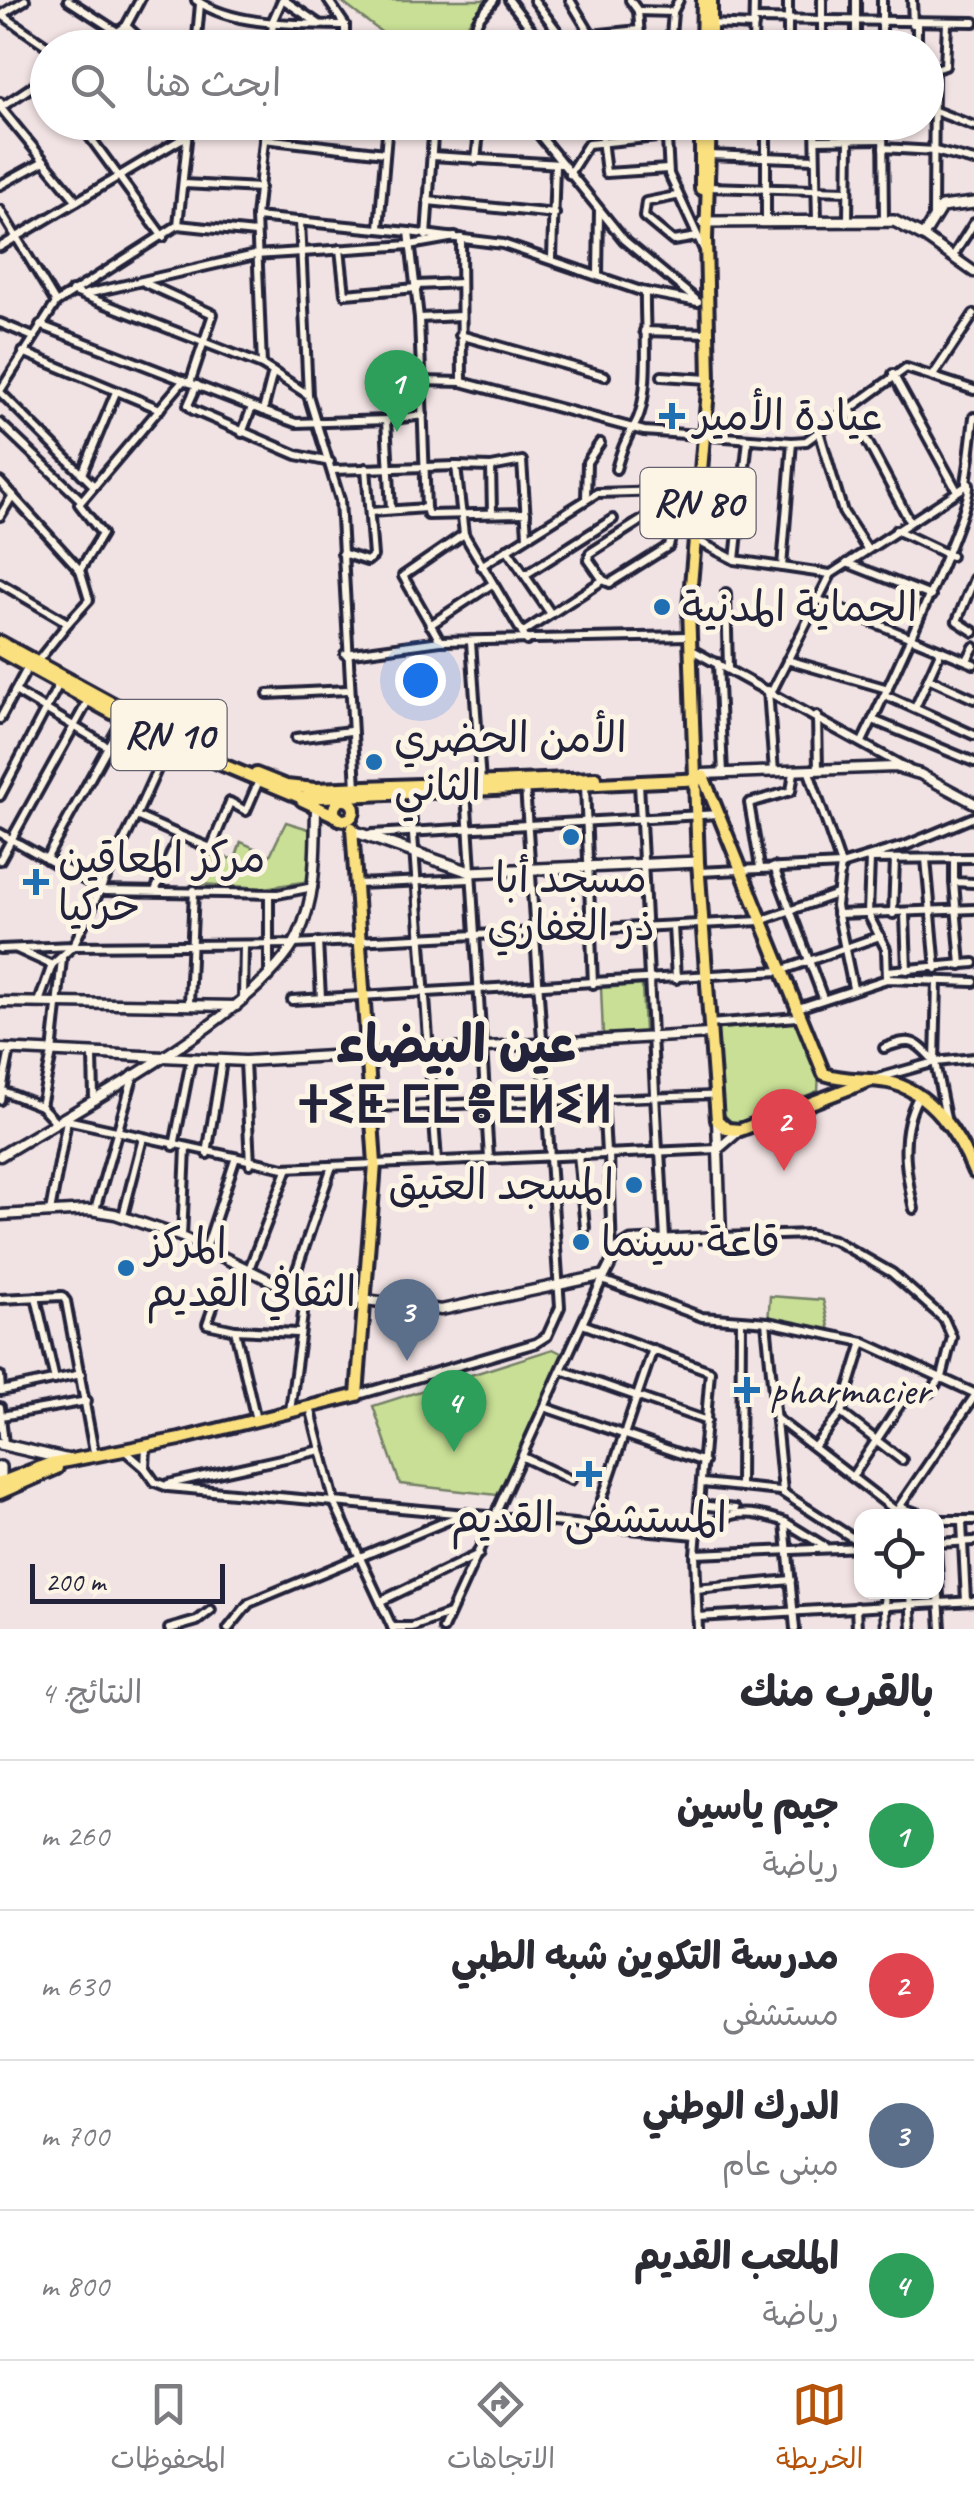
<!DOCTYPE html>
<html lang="ar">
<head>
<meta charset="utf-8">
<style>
	:root { --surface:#fff; --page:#f2f2f3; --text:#2b2b33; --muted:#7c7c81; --line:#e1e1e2; --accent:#b45309 }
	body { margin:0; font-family:Caveat,"Playpen Sans Arabic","Noto Sans Tifinagh",sans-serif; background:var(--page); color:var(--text); direction:rtl }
	.controls { position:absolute; right:30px; bottom:30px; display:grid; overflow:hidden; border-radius:20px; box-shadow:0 2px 8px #0004 }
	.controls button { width:90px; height:90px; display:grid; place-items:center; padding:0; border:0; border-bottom:2px solid var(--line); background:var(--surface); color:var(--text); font:50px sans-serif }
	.scale { position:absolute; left:30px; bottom:25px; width:195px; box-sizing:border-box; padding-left:10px; border:5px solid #22223b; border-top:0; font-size:28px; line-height:35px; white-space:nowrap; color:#22223b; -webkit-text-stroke:8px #fcf5e5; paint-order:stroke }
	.you { position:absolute; left:420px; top:680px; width:35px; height:35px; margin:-25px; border:8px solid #fff; border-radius:50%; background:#1a73e8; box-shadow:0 0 0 15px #1a73e833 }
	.badge { display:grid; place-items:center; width:65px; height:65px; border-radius:50%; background:var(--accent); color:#fff; font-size:32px; font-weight:700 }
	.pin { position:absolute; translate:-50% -82px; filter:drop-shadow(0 2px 5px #0008) }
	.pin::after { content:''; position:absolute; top:52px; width:35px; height:30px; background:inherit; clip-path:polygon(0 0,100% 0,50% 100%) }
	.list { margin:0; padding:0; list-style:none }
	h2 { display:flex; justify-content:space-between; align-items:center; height:130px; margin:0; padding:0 40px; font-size:42px }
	h2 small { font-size:32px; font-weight:400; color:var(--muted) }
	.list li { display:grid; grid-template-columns:65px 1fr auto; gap:30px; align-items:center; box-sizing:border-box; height:150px; padding:0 40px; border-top:2px solid var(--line) }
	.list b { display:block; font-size:38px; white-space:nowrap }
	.list p { margin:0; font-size:32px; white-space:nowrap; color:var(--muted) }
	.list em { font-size:32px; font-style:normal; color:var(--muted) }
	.icon { flex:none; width:55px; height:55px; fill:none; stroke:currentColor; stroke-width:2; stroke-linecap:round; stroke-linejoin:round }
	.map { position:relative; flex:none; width:974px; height:1629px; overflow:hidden; direction:ltr }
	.search { position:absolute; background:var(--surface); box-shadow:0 2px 8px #0004; left:30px; right:30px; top:30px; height:110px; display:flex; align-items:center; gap:25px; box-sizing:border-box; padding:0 35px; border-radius:55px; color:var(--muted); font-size:38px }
	.sheet { height:730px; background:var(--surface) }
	nav { display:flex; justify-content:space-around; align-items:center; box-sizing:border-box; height:140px; border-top:2px solid var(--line); background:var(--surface); font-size:28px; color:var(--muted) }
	nav a { display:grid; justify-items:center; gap:5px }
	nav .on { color:var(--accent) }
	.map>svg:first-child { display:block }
</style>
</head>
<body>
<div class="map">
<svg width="974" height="1629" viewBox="0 0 974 1629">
	<rect width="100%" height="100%" fill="#f1e2e3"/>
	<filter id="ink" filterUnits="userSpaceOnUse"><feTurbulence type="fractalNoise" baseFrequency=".01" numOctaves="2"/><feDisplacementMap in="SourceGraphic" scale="20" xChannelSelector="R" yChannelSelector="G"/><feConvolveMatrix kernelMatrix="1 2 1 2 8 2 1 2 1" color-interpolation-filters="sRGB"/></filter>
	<g filter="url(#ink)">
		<g fill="#c8df95" stroke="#758068" stroke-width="2.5">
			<path d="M339,0h147l-36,47h-49z"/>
			<path d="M286,822l26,8 -3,51 -45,7 -63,-4 7,-29 27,4 6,-17 29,13z"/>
			<path d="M642,985l2,47 -41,2 -2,-46z"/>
			<path d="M795,1022l24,51 -1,18 -83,33c-28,-14 -19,-67 -20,-96z"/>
			<path d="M770,1296l53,4 7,31 -62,-9z"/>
			<path d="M553,1349l12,6 -68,140 -97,-11 -27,-78z"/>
		</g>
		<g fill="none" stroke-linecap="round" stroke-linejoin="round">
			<defs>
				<path id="pedestrian" d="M603,1099l112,-4"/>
				<g id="minor">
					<path d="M68,0l51,33 9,15"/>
					<path d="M196,0c38,27 103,24 149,25"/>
					<path d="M284,0l35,24"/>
					<path d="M328,0l17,25v23"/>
					<path d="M509,0l31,41 -9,7"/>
					<path d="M534,0l35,47"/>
					<path d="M570,0l21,35 2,13"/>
					<path d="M630,0l8,11 3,37"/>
					<path d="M788,0v48"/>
					<path d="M882,0v48"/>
					<path d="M912,0l1,24"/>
					<path d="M638,11l35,1"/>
					<path d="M1,15l24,-15"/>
					<path d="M2,15l48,33"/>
					<path d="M754,19l220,3"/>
					<path d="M711,24l43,2"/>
					<path d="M917,24v24"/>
					<path d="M126,26l24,22"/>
					<path d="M96,48l30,-22 14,-26"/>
					<path d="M196,48l4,-44"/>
					<path d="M271,48l2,-28 9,-20"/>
					<path d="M466,48l13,-30 15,-18"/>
					<path d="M568,48l23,-13 48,-5"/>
					<path d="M670,48l3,-36 6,-12"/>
					<path d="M753,48l1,-48"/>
					<path d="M822,48v-48"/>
					<path d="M856,48v-48"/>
					<path d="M926,72l19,-6 2,-42"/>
					<path d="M0,102l3,4 42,-28 3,3"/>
					<path d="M0,107l77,94"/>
					<path d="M935,111l39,15"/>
					<path d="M79,122l84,115"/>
					<path d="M172,122l10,17"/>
					<path d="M529,122l95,118 71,59"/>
					<path d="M600,122l6,51 62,-4"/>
					<path d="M666,122l3,52 36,78"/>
					<path d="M815,122l2,99"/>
					<path d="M856,122l27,3"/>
					<path d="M883,122l1,98"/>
					<path d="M264,139l121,14"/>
					<path d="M816,140l66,-1"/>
					<path d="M883,148l52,3 39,10"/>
					<path d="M709,155l106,4"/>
					<path d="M432,156l128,8"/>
					<path d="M476,160l4,-38"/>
					<path d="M569,174l19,-30 79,-8"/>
					<path d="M184,184l76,4"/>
					<path d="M0,185l44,-24"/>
					<path d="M708,187l140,4"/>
					<path d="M676,196l-30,6 -2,15 29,24 24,-4"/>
					<path d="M428,201l127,13"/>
					<path d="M0,210l56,93"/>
					<path d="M933,215l1,-143"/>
					<path d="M256,217l10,-95"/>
					<path d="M848,220l1,-81"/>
					<path d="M300,221l8,174 32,105 16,288"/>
					<path d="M766,221v-99"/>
					<path d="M178,225l77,8"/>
					<path d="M379,228l9,-106"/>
					<path d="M409,232l94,12 138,47 57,11"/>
					<path d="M426,236l8,-114"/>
					<path d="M461,238l1,144"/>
					<path d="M0,247l188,-112"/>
					<path d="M340,249l5,45 72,-6"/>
					<path d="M953,256l21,-33"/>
					<path d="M552,258l3,-93"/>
					<path d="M598,275l1,-64"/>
					<path d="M145,283l68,31 -23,69"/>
					<path d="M417,285l44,-2"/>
					<path d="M72,291l190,74"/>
					<path d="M86,294l169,-39 155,-10 45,-8"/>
					<path d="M419,318l42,-2"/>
					<path d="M0,323l31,13"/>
					<path d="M40,325l223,86 10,-39 -11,-7 -6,-148 153,15 10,86 7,190 -56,4"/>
					<path d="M644,331l65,2"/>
					<path d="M460,335l145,41"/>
					<path d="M23,352l137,57"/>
					<path d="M273,372l34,22"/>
					<path d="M893,374l63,115"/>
					<path d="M934,374l40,-60"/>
					<path d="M662,376l46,3"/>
					<path d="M421,381l41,1 182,49 148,11 14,-1 100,-73 68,22"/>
					<path d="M197,385l-9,20 5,5 104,45 33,7"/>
					<path d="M0,391l56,-88 122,-78 11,-103"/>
					<path d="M0,392l93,93"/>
					<path d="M849,407l60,113"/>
					<path d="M263,411l33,12 90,-3 5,90"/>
					<path d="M386,420l37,-5"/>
					<path d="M0,423l81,77"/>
					<path d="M819,431l24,81 24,37"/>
					<path d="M242,433l10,-26"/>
					<path d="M748,439l-13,121 95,14"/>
					<path d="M969,458l5,-41"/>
					<path d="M456,466l35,1 31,-6 5,74"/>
					<path d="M491,467l1,46"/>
					<path d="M616,469c5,-17 9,-29 18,-43 18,-27 10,-101 11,-134"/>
					<path d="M332,470l124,-4 8,68 63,107"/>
					<path d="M82,474l34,-82"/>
					<path d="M0,482l80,88 9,30 -21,23"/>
					<path d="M966,483l4,-27"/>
					<path d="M586,499l1,-37 13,-19"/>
					<path d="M426,508l2,7 98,-2"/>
					<path d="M0,516l13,-21"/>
					<path d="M896,530l55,26"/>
					<path d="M696,540l39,20"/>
					<path d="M507,549l44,65"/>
					<path d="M342,553l25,8 6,-5 -7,-88"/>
					<path d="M847,563l84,33"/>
					<path d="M481,566l116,-73 102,-3"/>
					<path d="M782,567l10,-125"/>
					<path d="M80,570l22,-36 -23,-30 105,-124"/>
					<path d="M525,575l88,-56"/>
					<path d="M974,579l-17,42 17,11"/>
					<path d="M603,580l-14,-20 1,-7 91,-58"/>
					<path d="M0,583l68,40 -31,39"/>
					<path d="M726,593l2,75"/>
					<path d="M817,599l157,65"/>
					<path d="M430,625l62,-41"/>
					<path d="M522,633l81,-53 7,3 59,-37 14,-55"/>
					<path d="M440,641l-37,-65 61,-42"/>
					<path d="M471,642l10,141"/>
					<path d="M692,650l216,119"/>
					<path d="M345,654l95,-13 249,-5"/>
					<path d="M787,660l101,29"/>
					<path d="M967,660l7,-13"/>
					<path d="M718,663l5,111"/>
					<path d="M928,678l46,21"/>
					<path d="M768,690l6,82"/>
					<path d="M15,691l92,55"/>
					<path d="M772,691l59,-117 138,-90c5,22 -90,223 -107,258"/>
					<path d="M268,694l79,-4"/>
					<path d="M885,695l89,40"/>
					<path d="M915,708l26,-58"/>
					<path d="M817,716l1,54"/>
					<path d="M0,719l29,-54"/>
					<path d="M873,720l101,42"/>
					<path d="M296,738l54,-7"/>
					<path d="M809,772l32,93 -5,41 17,82"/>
					<path d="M639,783l19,368"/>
					<path d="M585,785l8,199"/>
					<path d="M466,791l23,367"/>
					<path d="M410,794l27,367"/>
					<path d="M0,796l59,-112"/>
					<path d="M136,816l33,-73"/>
					<path d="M0,833l104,58 174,3 35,-7"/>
					<path d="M372,834l347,-20"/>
					<path d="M179,835l32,13 19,-46 16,9 12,-28"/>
					<path d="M954,858v24l20,1"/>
					<path d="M46,859l77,-140"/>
					<path d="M869,859l105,-1"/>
					<path d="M870,859l-2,55 18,35 1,30"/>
					<path d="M926,859l10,110"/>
					<path d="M0,860l89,-161"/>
					<path d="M760,867l-11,-64 42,-12 3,-19"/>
					<path d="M774,867l49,131"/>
					<path d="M699,872l142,-7 66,-20 67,-28"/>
					<path d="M954,882l7,83"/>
					<path d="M357,884l113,-5"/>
					<path d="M269,894v83"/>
					<path d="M837,914l137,-5"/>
					<path d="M893,914l2,-55"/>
					<path d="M905,914l2,56"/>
					<path d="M673,926l3,53"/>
					<path d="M318,942l3,56"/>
					<path d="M0,949l73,-3 63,-130 43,19 -24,56"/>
					<path d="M17,949l35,16"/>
					<path d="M887,971l87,-8"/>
					<path d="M937,981l-2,81 11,56"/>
					<path d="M243,999l1,-54"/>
					<path d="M292,1000l488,-29 100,-35"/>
					<path d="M39,1002l13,-37 21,-19 221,-2 466,-23 77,-27"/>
					<path d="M189,1003l5,-113"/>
					<path d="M795,1009l92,-30 87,3"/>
					<path d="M709,1024l88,-7"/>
					<path d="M884,1048c28,-11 31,-8 51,14"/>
					<path d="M93,1056l1,42"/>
					<path d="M245,1061l5,103"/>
					<path d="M878,1078l57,-16 39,-4"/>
					<path d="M0,1090l41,16 11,-53 10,-94"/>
					<path d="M0,1100l10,-50"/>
					<path d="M41,1106l15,16"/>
					<path d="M371,1107l232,-8 3,54"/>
					<path d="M62,1119l222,49 434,-19"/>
					<path d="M174,1146l17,-86"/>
					<path d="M660,1151l5,88"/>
					<path d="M609,1153l3,106"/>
					<path d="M207,1154l15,-93"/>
					<path d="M578,1154l7,74"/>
					<path d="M914,1209c-9,-39 -15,-76 4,-112"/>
					<path d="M95,1210l39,-136"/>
					<path d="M50,1212l17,-92"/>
					<path d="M123,1216l20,-78"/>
					<path d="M182,1237l4,-89"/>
					<path d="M721,1237l88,-3 25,6 58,33 52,46 8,18 -10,40 -12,15 -27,8h-59"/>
					<path d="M206,1248l29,-88"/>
					<path d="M249,1269l39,-101"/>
					<path d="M602,1280l100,37 66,5 95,20 111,51"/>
					<path d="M290,1290l42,-124"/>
					<path d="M217,1296l-10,28 28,6"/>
					<path d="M36,1297l19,83"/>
					<path d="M0,1299l62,-3 4,5 29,156"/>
					<path d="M766,1322l17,169"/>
					<path d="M585,1325l125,46 -15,183 3,75"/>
					<path d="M863,1342l-22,71 61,47"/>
					<path d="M564,1371l143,50"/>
					<path d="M0,1376l1,15 80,-17"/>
					<path d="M358,1395l178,-52 11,-7 13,-29 -35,-521"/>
					<path d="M0,1407l4,37"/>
					<path d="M310,1407l25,97 58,125"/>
					<path d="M547,1408l157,54"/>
					<path d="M290,1411l13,-97"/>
					<path d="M1,1416l86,-15"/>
					<path d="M777,1419l119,92"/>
					<path d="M256,1420l-21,-90 63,3"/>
					<path d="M814,1447l27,-34"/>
					<path d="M125,1451l20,17 1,-22"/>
					<path d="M523,1457l48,23"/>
					<path d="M145,1468l10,14 13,5 528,48c31,-25 51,-27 89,-13l10,107"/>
					<path d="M852,1477l51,-77"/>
					<path d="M703,1483l77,8 82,53"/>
					<path d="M168,1484l153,-34"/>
					<path d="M740,1485l1,-165"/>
					<path d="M700,1505l35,4"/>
					<path d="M900,1507l25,9"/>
					<path d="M893,1516l81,-119"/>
					<path d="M936,1520h38"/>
					<path d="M785,1522l39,24"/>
					<path d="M594,1523l59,-174"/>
					<path d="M962,1523l4,78"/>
					<path d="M936,1543l38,-2"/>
					<path d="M936,1547l5,82"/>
					<path d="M695,1554l167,-7"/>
					<path d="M696,1589l95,-9"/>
					<path d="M884,1592l2,37"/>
					<path d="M910,1592l2,37"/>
					<path d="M381,1601l98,-47"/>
					<path d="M856,1607l1,22"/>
					<path d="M698,1617l276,-16"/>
					<path d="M392,1627h20l37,-13"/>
					<path d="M169,1629l28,-8 14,-11"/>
					<path d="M228,1629l21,-26 217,-90"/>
					<path d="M443,1629l159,-349"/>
				</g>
				<g id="tertiary">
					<path d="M923,236l51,36"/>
					<path d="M702,774l193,-7 25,7 54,29"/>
					<path d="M0,1002l236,4"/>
					<path d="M0,1049l245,12 464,-27"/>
					<path d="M717,1120l1,29 22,-19"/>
					<path d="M0,1156c76,-47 262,-144 298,-220 19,-41 17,-84 18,-127"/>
					<path d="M0,1215l90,-5 25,4 67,23 108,53 151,20 164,-35 13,-26 13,-8 90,-4 -3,-88"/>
				</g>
				<g id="secondary">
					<path d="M703,222l191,-1 29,15 18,-29 33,-4"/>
					<path d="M353,831l117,41 228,-10"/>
					<path d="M0,1444l69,16"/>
					<path d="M0,1467v19"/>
				</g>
				<g id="primary">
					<path d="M702,48l1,-48"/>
					<path d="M711,48v-48"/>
					<path d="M701,122v67"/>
					<path d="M710,122l-4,117 3,140 -20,229 9,254 19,258 10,9 13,1 131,-50"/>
					<path d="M0,642l177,97"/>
					<path d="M0,651l156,86 146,61 402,-19"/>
					<path d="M256,774l30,12 29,3 281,-11"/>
					<path d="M703,776l121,298c21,7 42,4 64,8 42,8 71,53 86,90"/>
					<path d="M302,800l36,17"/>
					<circle cx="344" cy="810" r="10"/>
					<path d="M0,1483l46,-18 134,-26 177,-44 18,-231 -23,-336"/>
					<path d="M0,1493l57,-25"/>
				</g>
			</defs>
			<use href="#pedestrian" stroke="#22223b" stroke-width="12"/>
			<use href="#minor" stroke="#22223b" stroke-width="14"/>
			<use href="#tertiary" stroke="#22223b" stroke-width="15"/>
			<use href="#secondary" stroke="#22223b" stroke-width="16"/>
			<use href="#primary" stroke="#22223b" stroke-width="18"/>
			<use href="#pedestrian" stroke="#fcf5e5" stroke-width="5"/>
			<use href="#minor" stroke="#fcf5e5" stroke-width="6"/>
			<use href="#tertiary" stroke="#fcf5e5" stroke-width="8"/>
			<use href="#secondary" stroke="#fcf5e5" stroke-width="9"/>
			<use href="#primary" stroke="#fbe080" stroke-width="10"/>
		</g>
	</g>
	<g fill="#1f6fb2" stroke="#fcf5e5" stroke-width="4">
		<path d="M667 401h10v10h10v10h-10v10h-10v-10h-10v-10h10z"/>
		<circle cx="662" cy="607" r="10"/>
		<circle cx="374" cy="762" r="10"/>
		<circle cx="571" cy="837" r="10"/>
		<path d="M31 867h10v10h10v10h-10v10h-10v-10h-10v-10h10z"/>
		<circle cx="634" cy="1185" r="10"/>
		<circle cx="581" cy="1242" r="10"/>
		<circle cx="126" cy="1268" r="10"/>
		<path d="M742 1375h10v10h10v10h-10v10h-10v-10h-10v-10h10z"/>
		<path d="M584 1459h10v10h10v10h-10v10h-10v-10h-10v-10h10z"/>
	</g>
	<g text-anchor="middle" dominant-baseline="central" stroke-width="10" stroke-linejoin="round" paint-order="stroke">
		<g fill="#fcf5e5" stroke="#63616e" stroke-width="2.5">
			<rect x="640.5" y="468" width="115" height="70" rx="8"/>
			<rect x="111.5" y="700" width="115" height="70" rx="8"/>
		</g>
		<g font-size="40" font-weight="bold" fill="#22223b">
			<text x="698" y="503">RN 80</text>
			<text x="169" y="735">RN 10</text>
		</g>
		<g font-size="42" fill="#22223b" stroke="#fcf5e5" text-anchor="start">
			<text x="694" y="416">عيادة الأمير</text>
			<text x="682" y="607">الحماية المدنية</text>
			<text x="394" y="738">الأمن الحضري<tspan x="394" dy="48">الثاني</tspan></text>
			<text x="58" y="858">مركز المعاقين<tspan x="58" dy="48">حركيا</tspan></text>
			<text x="571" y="878" text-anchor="middle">مسجد أبا<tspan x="571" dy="48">ذر الغفاري</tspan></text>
			<text x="614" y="1185" text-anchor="end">المسجد العتيق</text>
			<text x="601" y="1242">قاعة سينما</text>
			<text x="146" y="1244">المركز<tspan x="146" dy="48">الثقافي القديم</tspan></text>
			<text x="770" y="1390">pharmacier</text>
			<text x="589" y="1518" text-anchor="middle">المستشفى القديم</text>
		</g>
		<g font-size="52" font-weight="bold" fill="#22223b" stroke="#fcf5e5">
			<text x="456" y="1045">عين البيضاء<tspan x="456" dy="60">ⵜⵉⵟ ⵎⵎ'ⴻⵎⵍⵉⵍ</tspan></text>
		</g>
	</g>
</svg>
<div class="controls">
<button><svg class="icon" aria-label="locate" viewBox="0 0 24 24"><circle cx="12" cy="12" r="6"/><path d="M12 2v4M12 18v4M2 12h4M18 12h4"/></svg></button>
</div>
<div class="scale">200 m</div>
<div class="you"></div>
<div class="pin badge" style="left:397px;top:432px;background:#2e9e5b">1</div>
<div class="pin badge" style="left:784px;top:1171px;background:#e0444e">2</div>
<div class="pin badge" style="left:407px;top:1361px;background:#5c6f8a">3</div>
<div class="pin badge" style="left:454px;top:1452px;background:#2e9e5b">4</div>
<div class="search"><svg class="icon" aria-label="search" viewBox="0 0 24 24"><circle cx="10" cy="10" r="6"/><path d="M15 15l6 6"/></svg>ابحث هنا</div>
</div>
<section class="sheet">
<h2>بالقرب منك<small>النتائج: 4</small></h2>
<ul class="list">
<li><span class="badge" style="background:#2e9e5b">1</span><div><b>جيم ياسين</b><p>رياضة</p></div><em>260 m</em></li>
<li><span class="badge" style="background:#e0444e">2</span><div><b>مدرسة التكوين شبه الطبي</b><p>مستشفى</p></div><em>630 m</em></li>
<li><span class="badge" style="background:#5c6f8a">3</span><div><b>الدرك الوطني</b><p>مبنى عام</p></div><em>700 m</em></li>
<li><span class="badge" style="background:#2e9e5b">4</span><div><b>الملعب القديم</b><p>رياضة</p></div><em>800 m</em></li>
</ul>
</section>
<nav>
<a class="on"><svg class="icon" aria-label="map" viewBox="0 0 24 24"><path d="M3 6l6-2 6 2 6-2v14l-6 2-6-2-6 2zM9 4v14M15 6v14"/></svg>الخريطة</a>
<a><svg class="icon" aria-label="directions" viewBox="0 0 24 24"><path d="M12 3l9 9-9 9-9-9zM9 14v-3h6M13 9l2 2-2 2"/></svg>الاتجاهات</a>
<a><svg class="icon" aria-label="saved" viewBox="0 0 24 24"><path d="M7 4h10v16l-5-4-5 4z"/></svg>المحفوظات</a>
</nav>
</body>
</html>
